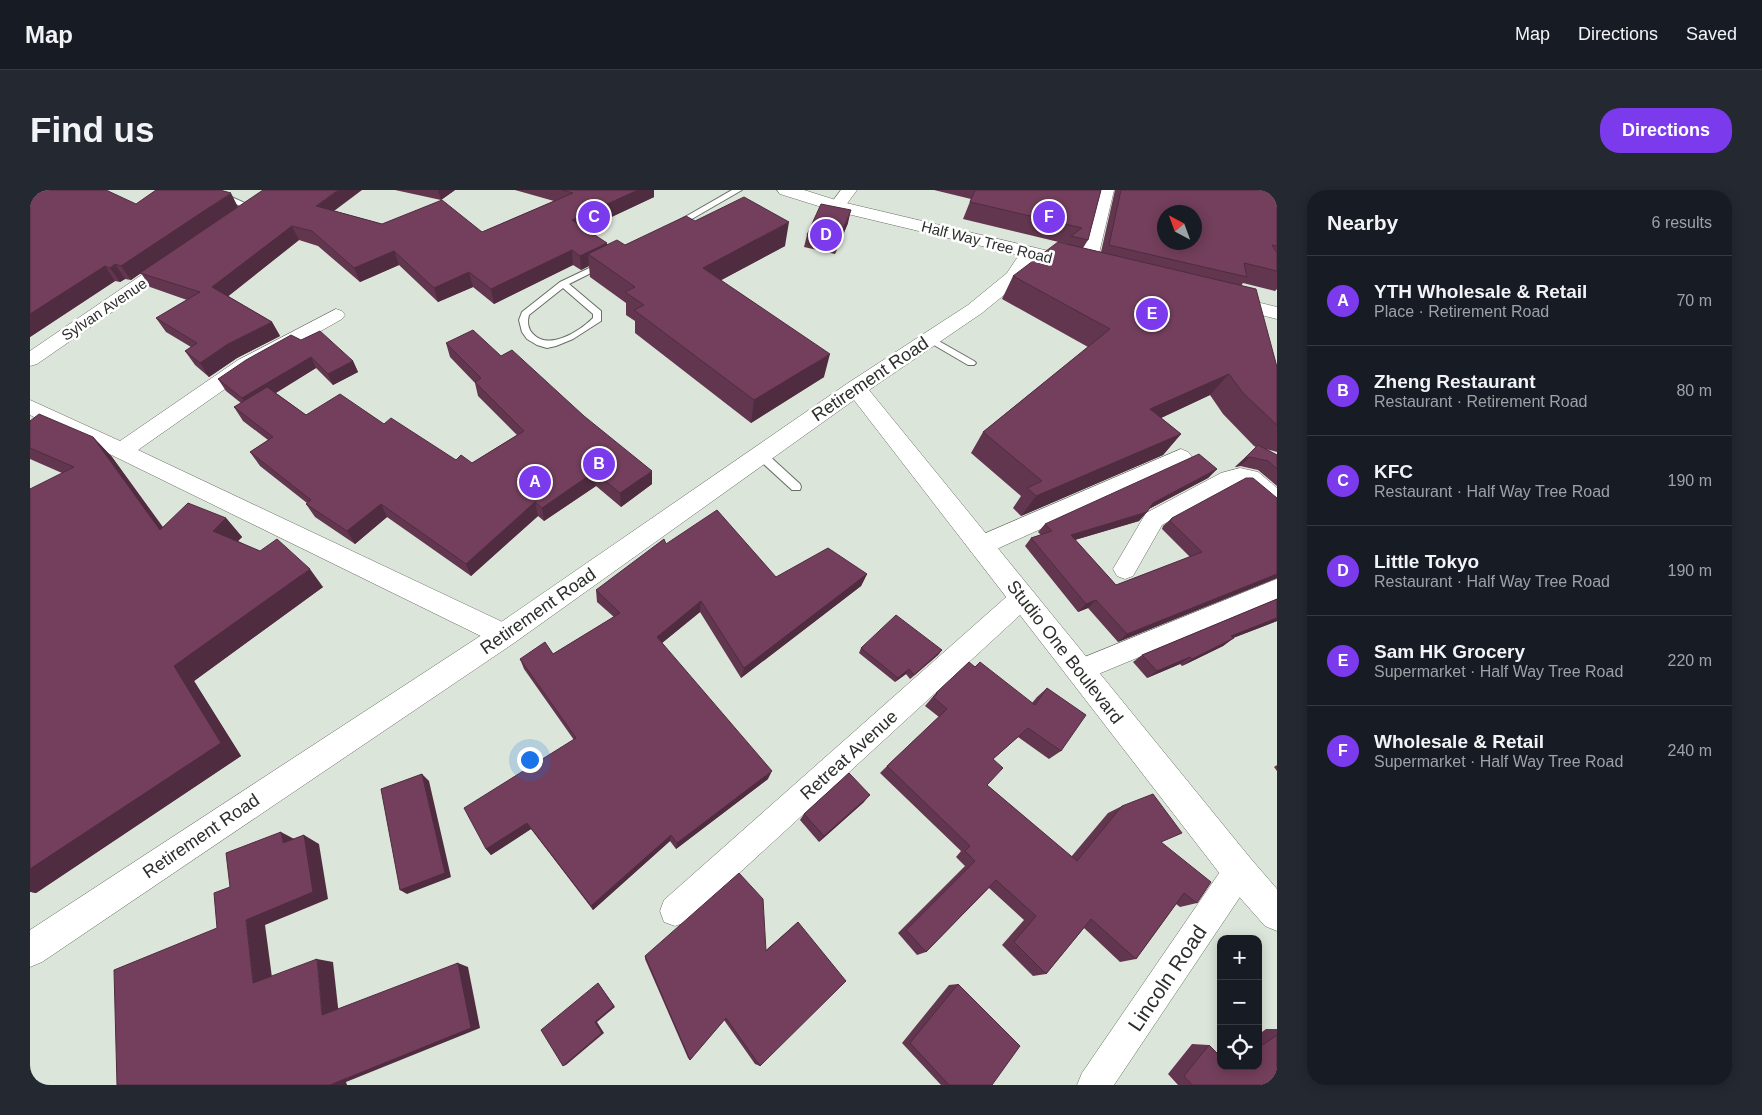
<!DOCTYPE html>
<html lang="en">
<head>
<meta charset="utf-8">
<style>
	:root { --surface:#171b24; --page:#242831; --text:#f1f3f6; --muted:#9ea1a6; --line:#363941; --accent:#7c3aed }
	body { margin:0; font-family:Arial,sans-serif; background:var(--page); color:var(--text) }
	.controls { position:absolute; right:15px; bottom:15px; display:grid; overflow:hidden; border-radius:10px; box-shadow:0 2px 12px #0003 }
	.controls button { width:45px; height:45px; display:grid; place-items:center; padding:0; border:0; border-bottom:1px solid var(--line); background:var(--surface); color:var(--text); font:25px sans-serif }
	.compass { position:absolute; left:1127px; top:15px; width:45px; height:45px; border-radius:50%; background:var(--surface); box-shadow:0 2px 12px #0003; rotate:319deg }
	.you { position:absolute; left:499px; top:569px; width:18px; height:18px; margin:-12px; border:4px solid #fff; border-radius:50%; background:#1a73e8; box-shadow:0 0 0 8px #1a73e833 }
	.badge { display:grid; place-items:center; width:32px; height:32px; border-radius:50%; background:var(--accent); color:#fff; font-size:16px; font-weight:700 }
	.pin { position:absolute; translate:-50% -50%; border:2px solid #fff; box-shadow:0 1px 5px #0006 }
	.list { margin:0; padding:0; list-style:none }
	h2 { display:flex; justify-content:space-between; align-items:center; height:65px; margin:0; padding:0 20px; font-size:21px }
	h2 small { font-size:16px; font-weight:400; color:var(--muted) }
	.list li { display:grid; grid-template-columns:32px 1fr auto; gap:15px; align-items:center; box-sizing:border-box; height:90px; padding:0 20px; border-top:1px solid var(--line) }
	.list b { display:block; font-size:19px; white-space:nowrap }
	.list p { margin:0; font-size:16px; white-space:nowrap; color:var(--muted) }
	.list em { font-size:16px; font-style:normal; color:var(--muted) }
	.icon { flex:none; width:28px; height:28px; fill:none; stroke:currentColor; stroke-width:2; stroke-linecap:round; stroke-linejoin:round }
	.map { position:relative; flex:none; width:1247px; height:895px; overflow:hidden; border-radius:20px }
	header { display:flex; align-items:center; gap:30px; box-sizing:border-box; height:70px; padding:0 25px; background:var(--surface); border-bottom:1px solid var(--line) }
	header strong { font-size:24px }
	nav { display:flex; gap:28px; margin-inline-start:auto; font-size:18px }
	.intro { display:flex; align-items:center; justify-content:space-between; box-sizing:border-box; height:120px; padding:0 30px }
	h1 { margin:0; font-size:35px }
	.button { padding:12px 22px; border-radius:20px; background:var(--accent); color:#fff; font-size:18px; font-weight:700 }
	main { display:flex; gap:30px; padding:0 30px }
	aside { flex:1; background:var(--surface); border-radius:20px; box-shadow:0 2px 12px #0003 }
	.map>svg:first-child { display:block }
</style>
</head>
<body>
<header>
<strong>Map</strong>
<nav><a>Map</a><a>Directions</a><a>Saved</a></nav>
</header>
<div class="intro"><h1>Find us</h1><a class="button">Directions</a></div>
<main>
<div class="map">
<svg width="1247" height="895" viewBox="0 0 1247 895">
	<rect width="100%" height="100%" fill="#dce5da"/>
	<g fill="none" stroke-linecap="round" stroke-linejoin="round">
		<defs>
			<g id="lane">
				<path d="M175,0h11l40,18 -7,2z"/>
				<path d="M702,0h10l-64,37 -7,-2z"/>
				<path d="M572,72l7,2 -40,20 32,27v10l-28,18 -17,7 -9,2 -10,-3 -10,-6 -5,-7 -3,-12 3,-8 38,-30zM533,98l30,26v4c-13,13 -44,33 -60,16 -5,-5 -6,-12 -4,-19z"/>
				<path d="M900,146l44,25 2,2 -2,2h-6l-41,-24v-4z"/>
				<path d="M731,261l4,1 35,32 1,3 -1,3h-8l-35,-32 -1,-3z"/>
			</g>
			<g id="street">
				<path d="M811,0h16l-14,19h-12l-2,-3z"/>
				<path d="M1068,0h16l-18,76 -3,4 -6,1 -6,-1 -3,-4z"/>
				<path d="M144,66l6,1 2,4 -2,4 -143,99 -7,2v-15l138,-94z"/>
				<path d="M306,119l6,2 3,4 -3,4 -90,51 -114,80 375,177 3,8 -3,8 -9,3 -9,-3 -465,-228v-15l90,41 118,-81z"/>
				<path d="M1151,259l7,3 4,5 -4,5 -200,91 -8,2 -8,-2 -4,-7 4,-7z"/>
				<path d="M1210,278l18,4 19,16v20l-8,-2 -25,-21h-8l-74,40 -29,51 -8,3 -8,-3 -4,-7 33,-56 75,-40z"/>
				<path d="M1247,389v21l-198,82 -9,-3 -4,-8 4,-8z"/>
				<path d="M992,398l9,3 3,7 -3,7 -345,317 -11,4 -11,-4 -4,-11 4,-11 349,-309z"/>
				<path d="M1209,666l11,4 4,11 -4,11 -136,203h-37l5,-12 146,-213z"/>
			</g>
			<g id="secondary">
				<path d="M747,0h27l38,12 211,50 2,4 -2,4 -7,2 -11,-3 -14,22 -39,32 -113,77 382,469 26,30v42l-12,-5 -38,-43 -373,-483 -340,243 -472,319 -12,5v-37l464,-303 354,-244 120,-78 39,-32 12,-18 -188,-45 -51,-16z"/>
				<path d="M1194,104l53,13v12l-60,-15 -3,-4 3,-4z"/>
			</g>
		</defs>
		<use href="#lane" stroke="#676e65" stroke-width="2"/>
		<use href="#street" stroke="#676e65" stroke-width="1"/>
		<use href="#secondary" stroke="#676e65" stroke-width="1"/>
		<use href="#lane" fill="#fff" fill-rule="evenodd"/>
		<use href="#street" fill="#fff" fill-rule="evenodd"/>
		<use href="#secondary" fill="#fff" fill-rule="evenodd"/>
	</g>
	<g fill="#63364f">
		<path d="M0,0l106,14 102,3 97,4 47,13 100,8 72,-31 -39,-11h139v7l-68,32 21,15 18,1 70,-24 90,25 -64,34 103,97 -73,46 -116,-90v-12l-9,-6v-12l-36,-26 -1,-11 -8,4 -8,-5 -79,39 -21,-17 -35,15 -39,-37 -39,17 -42,-36 -19,-6 -71,56 44,26 8,14 -43,22 -28,19 -14,-12 -10,-14 6,-4 -25,-15 -10,-14 31,-18 -37,-13 -9,-14 -10,7 -6,-1 -5,3 -5,-1 -85,56z"/>
		<path d="M365,0h60l-14,10z"/>
		<path d="M904,0h167l-13,50 -5,8 18,4 14,-62h162v99l-2,2 -32,-8 -2,3 36,81v85l-11,-3 11,6v31l-19,-16 -18,-4 -5,1 21,-20 -2,-1 -31,-32 -13,-19 -49,23 20,16 -18,21 -142,61 -8,-8 8,-12 -50,-43 12,-21 105,-85 -86,-48 11,-23 54,-32 -104,-25 8,-20z"/>
		<path d="M818,33l-13,31 -31,-7 3,-12z"/>
		<path d="M271,150l52,21 5,11 -25,13 -17,-17 -40,25 30,22 78,9 72,36 16,3 45,-28 -39,-39 -3,-13 -25,-26 -4,-14 55,13 151,128 -31,23 -25,-21 -52,35 -6,-5 -67,60 -84,-59 -32,27 -40,-27 -9,-13 1,-1 -47,-37 -10,-14 18,-12 -25,-19 -9,-14 7,-4 -15,-12 -8,-12z"/>
		<path d="M0,231l63,16 19,20 51,70 63,-9 16,19 -4,4 85,46 -129,94 47,75 -205,137 -5,-1 31,-419 -32,-14z"/>
		<path d="M1187,279l-9,9 -59,31 -10,12 -64,19 41,45 74,-28 -28,-28 1,-3 9,-8 105,-20v80l-159,64 -30,-34 -10,4 -53,-66 6,-8 10,-3 -3,-3 7,-8z"/>
		<path d="M636,354l110,33 91,-3 -6,12 -120,92 -41,-66 -38,31 106,136 -92,70 -6,-8 -77,69 -62,-81 -40,26 -5,-6 88,-109 -50,-71 -4,-10 33,-5 61,-37 -17,-15 -1,-12z"/>
		<path d="M1247,409v22l-44,17 -10,8 -41,20 -2,-2 -33,14 -14,-16 9,-7z"/>
		<path d="M831,458l81,2 -4,5 -28,24 -4,-5 -11,8 -36,-29z"/>
		<path d="M945,477l57,36 5,-6 10,-9 14,63 -12,8 -31,-22 -25,22 -6,26 84,72 37,-44 14,-7 39,36 36,61 -17,4 -4,-3 -40,55 -16,3 -36,-34 -38,46 -13,2 -31,-31 22,-25 -35,-32 -63,64 -9,3 -19,-22 67,-67 -9,-9 5,-6 -81,-78 7,-7 52,-49 -14,-11 11,-13z"/>
		<path d="M1247,575v6l-3,-4z"/>
		<path d="M834,612l-45,40 -19,-22 4,-6z"/>
		<path d="M768,732l-38,144 -5,-2 -31,-44 -34,40 -2,-2 -43,-99v-3l121,-6z"/>
		<path d="M928,794l34,101h-51l-39,-42 47,-58z"/>
		<path d="M1236,839h11v56h-99l-10,-11 24,-30 17,1 12,21h37v-31z"/>
	</g>
	<g fill="#502c40">
		<path d="M308,0h24l-40,30 -6,-14z"/>
		<path d="M408,0h17l-14,10z"/>
		<path d="M608,0h16v7l-81,38 -1,-15z"/>
		<path d="M201,3l7,14 -98,66h1l-10,7 -10,-14z"/>
		<path d="M821,20l-3,13 -13,31 3,-13z"/>
		<path d="M759,32l-4,24 -84,45 2,-23z"/>
		<path d="M262,36l7,14 -78,62 -9,-15z"/>
		<path d="M577,53l1,14 -20,-3 1,12 -8,4 -1,-14z"/>
		<path d="M542,60l1,15 -79,39 -3,-15z"/>
		<path d="M364,61l5,14 -39,17 -6,-14z"/>
		<path d="M85,74l10,15 -5,3 -10,-14z"/>
		<path d="M75,76l10,15 -85,56v-23z"/>
		<path d="M439,82l4,15 -35,15 -4,-14z"/>
		<path d="M242,132l8,14 -43,22 -28,19 -9,-14 28,-19z"/>
		<path d="M800,164l-6,23 -73,46 3,-23z"/>
		<path d="M281,167l5,11 -67,41 -7,-11z"/>
		<path d="M323,171l5,11 -25,13 -5,-11z"/>
		<path d="M1199,184l-19,21 -77,36 17,-22z"/>
		<path d="M1151,244l-18,21 -142,61 15,-20z"/>
		<path d="M63,247l19,20 66,92 -18,-19z"/>
		<path d="M1220,267l-10,9 -5,1 10,-9z"/>
		<path d="M1187,279l-9,9 -63,33 8,-8z"/>
		<path d="M622,281v13l-31,23 -1,-14z"/>
		<path d="M564,282l2,14 -52,35 -2,-13z"/>
		<path d="M505,312l3,14 -67,60 -5,-12z"/>
		<path d="M351,314l6,13 -32,27 -8,-13z"/>
		<path d="M1117,322l-8,9 -75,22 7,-8z"/>
		<path d="M196,328l16,19 -13,13 -16,-19z"/>
		<path d="M280,379l13,18 -129,94 47,75 -205,137 -5,-1h-1v-23l144,-203z"/>
		<path d="M837,384l-6,12 -120,92 3,-10z"/>
		<path d="M1247,384v4l-159,64 9,-8z"/>
		<path d="M1066,410l-8,8 -10,4 8,-8z"/>
		<path d="M671,411l-1,11 -43,35v-10z"/>
		<path d="M1247,428v3l-57,22 11,-7z"/>
		<path d="M1204,448l-11,8 -41,20 10,-7z"/>
		<path d="M912,460l-4,5 -28,24 4,-4z"/>
		<path d="M1160,467l-10,7 -33,14 10,-7z"/>
		<path d="M879,479l-3,5 -11,8 3,-4z"/>
		<path d="M742,581l-4,8 -92,70 1,-6z"/>
		<path d="M392,584l7,7 22,96 -44,17 -7,-4z"/>
		<path d="M840,605l-6,7 -45,40 5,-6z"/>
		<path d="M497,633l4,6 -40,26 -5,-6z"/>
		<path d="M251,642l17,9 -15,2z"/>
		<path d="M274,645l15,9 9,55 -63,26 8,60 -20,-2 -7,-63z"/>
		<path d="M641,645l-1,6 -77,69 -2,-4z"/>
		<path d="M287,769l16,3 6,54 -17,-1z"/>
		<path d="M428,773l10,4 12,61 -134,54 1,3h-17z"/>
		<path d="M568,793l17,24 -18,15 7,11 -38,32 -3,1 32,-44z"/>
	</g>
	<g fill="#733f5c" stroke="#502c40" fill-rule="evenodd">
		<path d="M0,0h76l30,14 20,-14h64l11,3 -110,73 -6,-2 -5,4 -5,-2 -75,48z"/>
		<path d="M233,0h75l-22,16 66,18 60,-24 40,32 91,-39 -11,-3h76l-66,30 35,23 -27,13 -8,-6 -81,39 -22,-17 -35,16 -40,-37 -40,17 -42,-37 -20,-5 -80,61 60,35 -44,22 -28,19 -15,-12 12,-8 -41,-25 44,-26 -60,-19z"/>
		<path d="M945,0h126l-13,50 -17,-4 11,-8 -112,-26z"/>
		<path d="M1091,0h156v56l-5,-1 5,8v18l-33,-8 3,14 -138,-32zM1134,22h30v30h-30z"/>
		<path d="M714,7l45,25 -86,46 127,86 -76,46 -120,-90 10,-5 -19,-13 10,-5 -47,-33 29,-14 8,5 61,-29 9,5z"/>
		<path d="M791,14l30,6 -13,31 -31,-6z"/>
		<path d="M1028,52l198,47 21,78v58l-34,-32 -14,-19 -79,35 31,25 -145,62 -9,-8 15,-7 -59,-49 127,-103 -97,-53z"/>
		<path d="M443,140l28,26 11,-6 72,66 68,55 -32,22 -26,-21 -52,36 -7,-6 -69,62 -85,-60 -34,27 -41,-27 5,-4 -61,-48 23,-15 -39,-30 33,-20 39,28 34,-21 44,30 7,-6 65,42 5,-5 11,8 52,-32 -49,-49 6,-4 -35,-35z"/>
		<path d="M290,141l33,30 -25,13 -17,-17 -69,41 -24,-19 28,-19 45,-25 10,5z"/>
		<path d="M9,224l54,23 67,93 28,-27 38,15 -13,13 47,20 17,-12 33,30 -136,97 47,77 -191,126v-380l44,-22 -44,-19v-27z"/>
		<path d="M1228,255l19,10v14l-9,-8 -18,-4 -5,1z"/>
		<path d="M1169,264l18,15 -64,34 -6,9 -76,23 45,50 86,-33 -32,-31 2,-3 74,-40h7l24,20v76l-150,60 -31,-34 -10,4 -55,-66 21,-7 -7,-7z"/>
		<path d="M687,320l59,67 52,-29 39,26 -123,94 -43,-67 -44,36 115,134 -95,72 -6,-8 -80,71 -64,-83 -41,26 -22,-41 112,-70 -56,-79 25,-17 8,12 67,-41 -24,-23 68,-51 2,5z"/>
		<path d="M1247,409v19l-46,18 3,2 -42,21 -2,-2 -33,14 -15,-16z"/>
		<path d="M866,425l46,35 -28,25 -5,-6 -11,9 -37,-30z"/>
		<path d="M939,472l6,5 5,-5 55,43 12,-17 39,27 -25,36 -33,-23 -35,31 10,9 -16,17 90,76 45,-55 31,-12 29,39 -21,9 50,40 -14,21 -13,-10 -48,66 -45,-40 -45,55 -32,-32 22,-26 -40,-36 -70,72 -20,-22 69,-69 -10,-10 5,-5 -83,-80 60,-57 -14,-12 4,-3 -1,-1z"/>
		<path d="M819,583l21,22 -46,41 -20,-22z"/>
		<path d="M392,584l23,99 -45,17 -19,-101z"/>
		<path d="M251,642l2,11 21,-8 9,57 -67,28 7,63 64,-24 5,56 136,-52 13,65 -141,57h-213l-3,-115 103,-42 -3,-35 16,-6 -4,-34z"/>
		<path d="M709,683l24,26 3,52 32,-29 48,59 -86,85 -34,-48 -36,42 -45,-104z"/>
		<path d="M568,793l16,23 -19,16 7,11 -39,33 -22,-36z"/>
		<path d="M928,794l62,62 -28,39h-43l-39,-42z"/>
		<path d="M1247,845v50h-85l-8,-9 25,-31 12,12v9h9l1,2 2,-2h25v-18z"/>
	</g>
	<g text-anchor="middle" dominant-baseline="central" stroke-width="5" stroke-linejoin="round" paint-order="stroke">
		<g font-size="15" fill="#2c2f2b" stroke="#fff">
			<text transform="translate(957 52) rotate(14)">Half Way Tree Road</text>
			<text transform="translate(74 119) rotate(-34)">Sylvan Avenue</text>
		</g>
		<g font-size="18" fill="#2c2f2b" stroke="#fff">
			<text transform="translate(840 189) rotate(-34)">Retirement Road</text>
			<text transform="translate(508 421) rotate(-35)">Retirement Road</text>
			<text transform="translate(1035 462) rotate(52)">Studio One Boulevard</text>
			<text transform="translate(819 565) rotate(-42)">Retreat Avenue</text>
			<text transform="translate(171 646) rotate(-34)">Retirement Road</text>
		</g>
		<g font-size="21" fill="#2c2f2b" stroke="#fff">
			<text transform="translate(1137 788) rotate(-56)">Lincoln Road</text>
		</g>
	</g>
</svg>
<div class="controls">
<button>+</button>
<button>−</button>
<button><svg class="icon" aria-label="locate" viewBox="0 0 24 24"><circle cx="12" cy="12" r="6"/><path d="M12 2v4M12 18v4M2 12h4M18 12h4"/></svg></button>
</div>
<svg class="compass" viewBox="-18 -18 36 36"><path d="M0-13l5 13h-10z" fill="#e53935"/><path d="M0 13l5-13h-10z" fill="#9ea1a6"/></svg>
<div class="you"></div>
<div class="pin badge" style="left:505px;top:292px">A</div>
<div class="pin badge" style="left:569px;top:274px">B</div>
<div class="pin badge" style="left:564px;top:27px">C</div>
<div class="pin badge" style="left:796px;top:45px">D</div>
<div class="pin badge" style="left:1122px;top:124px">E</div>
<div class="pin badge" style="left:1019px;top:27px">F</div>
</div>
<aside>
<h2>Nearby<small>6 results</small></h2>
<ul class="list">
<li><span class="badge">A</span><div><b>YTH Wholesale &amp; Retail</b><p>Place · Retirement Road</p></div><em>70 m</em></li>
<li><span class="badge">B</span><div><b>Zheng Restaurant</b><p>Restaurant · Retirement Road</p></div><em>80 m</em></li>
<li><span class="badge">C</span><div><b>KFC</b><p>Restaurant · Half Way Tree Road</p></div><em>190 m</em></li>
<li><span class="badge">D</span><div><b>Little Tokyo</b><p>Restaurant · Half Way Tree Road</p></div><em>190 m</em></li>
<li><span class="badge">E</span><div><b>Sam HK Grocery</b><p>Supermarket · Half Way Tree Road</p></div><em>220 m</em></li>
<li><span class="badge">F</span><div><b>Wholesale &amp; Retail</b><p>Supermarket · Half Way Tree Road</p></div><em>240 m</em></li>
</ul>
</aside>
</main>
</body>
</html>
